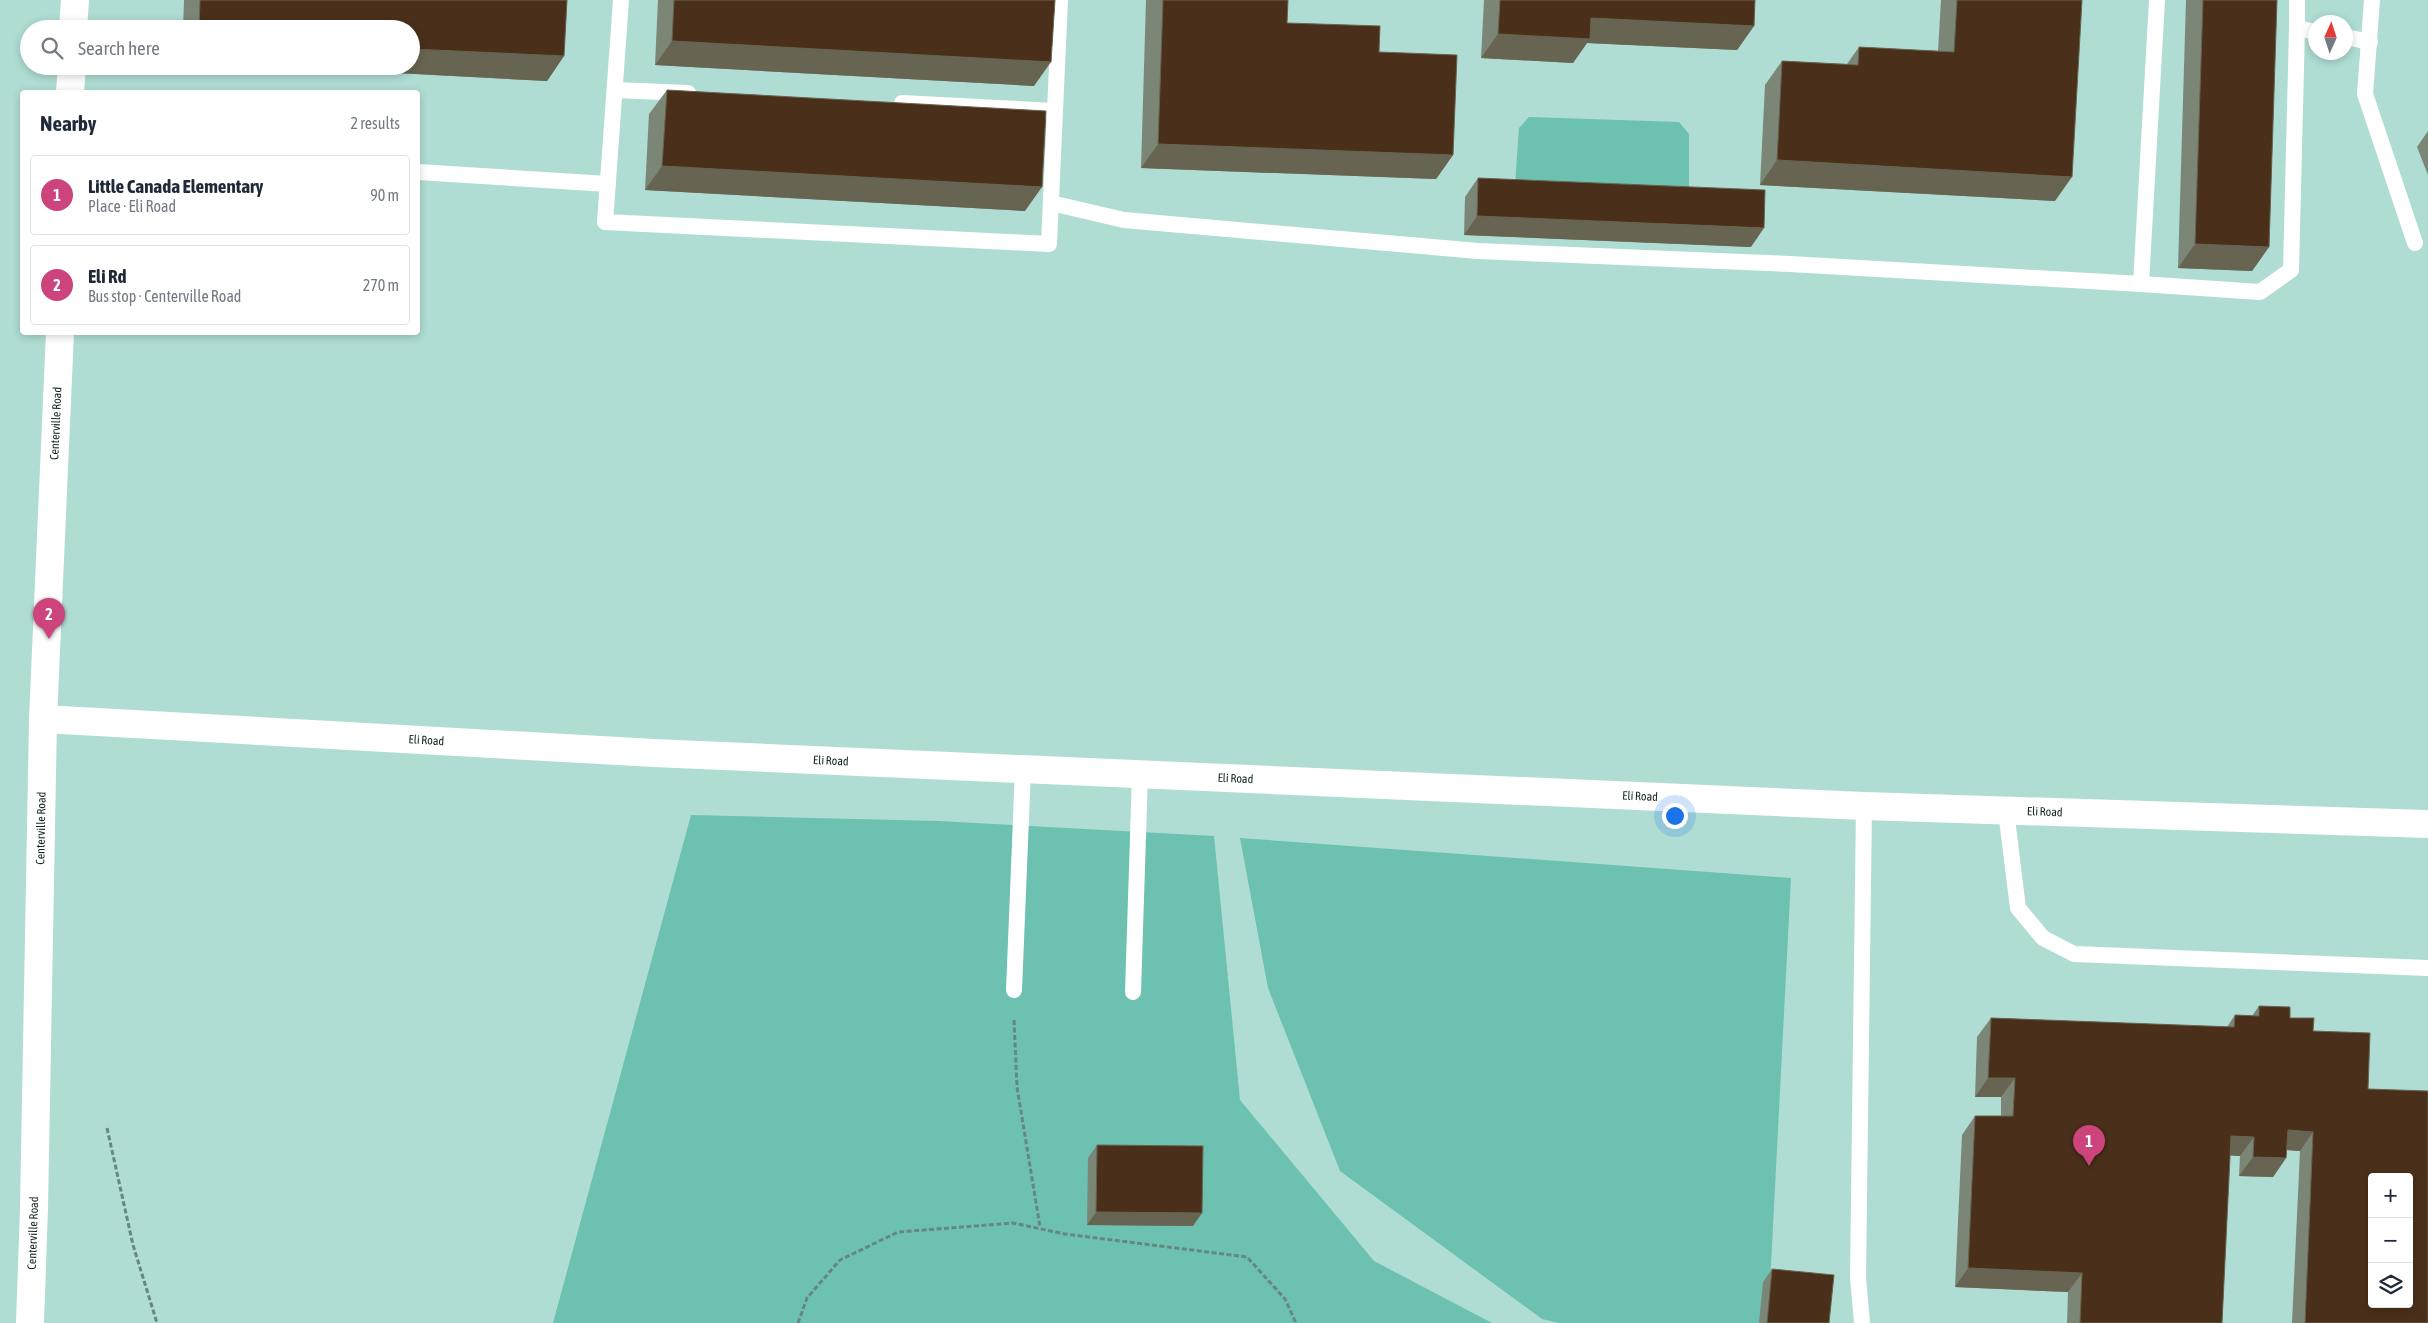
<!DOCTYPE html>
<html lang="en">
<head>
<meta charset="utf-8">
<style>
	:root { --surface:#fff; --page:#f2f2f3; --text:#1f2937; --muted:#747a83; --line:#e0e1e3; --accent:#cd437b }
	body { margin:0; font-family:"Asap Condensed",sans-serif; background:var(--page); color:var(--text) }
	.controls { position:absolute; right:15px; bottom:15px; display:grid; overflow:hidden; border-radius:5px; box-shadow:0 2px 8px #0003 }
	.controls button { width:45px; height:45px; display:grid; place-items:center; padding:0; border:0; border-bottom:1px solid var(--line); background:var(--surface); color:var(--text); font:25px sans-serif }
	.compass { position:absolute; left:2308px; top:15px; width:45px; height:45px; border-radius:50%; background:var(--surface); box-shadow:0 2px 8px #0003; rotate:3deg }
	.you { position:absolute; left:1674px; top:815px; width:18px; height:18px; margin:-12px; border:4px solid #fff; border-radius:50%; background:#1a73e8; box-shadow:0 0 0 8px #1a73e833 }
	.badge { display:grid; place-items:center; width:32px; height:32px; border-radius:50%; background:var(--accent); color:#fff; font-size:16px; font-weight:700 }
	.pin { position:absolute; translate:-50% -41px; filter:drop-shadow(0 1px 2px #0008) }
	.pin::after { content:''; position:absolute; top:26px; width:18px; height:15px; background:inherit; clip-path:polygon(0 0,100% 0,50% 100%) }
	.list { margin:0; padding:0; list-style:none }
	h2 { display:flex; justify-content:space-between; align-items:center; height:65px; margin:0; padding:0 20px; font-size:21px }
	h2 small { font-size:16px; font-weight:400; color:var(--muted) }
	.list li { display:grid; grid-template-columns:32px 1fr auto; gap:15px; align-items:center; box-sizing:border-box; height:80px; margin:0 10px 10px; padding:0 10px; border:1px solid var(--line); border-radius:5px }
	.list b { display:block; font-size:19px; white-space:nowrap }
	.list p { margin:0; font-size:16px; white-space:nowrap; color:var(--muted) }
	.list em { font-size:16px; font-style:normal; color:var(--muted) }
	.icon { flex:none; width:28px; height:28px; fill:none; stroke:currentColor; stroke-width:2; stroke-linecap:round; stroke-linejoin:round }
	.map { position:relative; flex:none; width:2428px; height:1323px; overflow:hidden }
	.search { position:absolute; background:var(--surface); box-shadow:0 2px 8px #0003; left:20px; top:20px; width:400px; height:55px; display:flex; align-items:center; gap:12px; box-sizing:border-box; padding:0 18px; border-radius:28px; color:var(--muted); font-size:19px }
	.panel { position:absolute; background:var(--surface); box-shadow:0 2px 8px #0003; left:20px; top:90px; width:400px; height:245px; border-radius:5px }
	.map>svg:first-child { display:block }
</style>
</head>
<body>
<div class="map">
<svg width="2428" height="1323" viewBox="0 0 2428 1323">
	<rect width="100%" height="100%" fill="#afddd3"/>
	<g fill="#6cc1b0">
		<path d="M1529,117l150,5 10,12v73l-175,-8 5,-71z"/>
		<path d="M691,815l247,6 276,15 26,264 134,161 118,62h-939z"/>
		<path d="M1240,838l551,40 -23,445h-209l-17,-4 -202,-148 -72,-183z"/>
	</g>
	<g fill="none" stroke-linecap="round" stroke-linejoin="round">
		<g stroke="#668780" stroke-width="3" stroke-dasharray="5 2.5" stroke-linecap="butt">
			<path d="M1014,1020l3,67 23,140"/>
			<path d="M107,1128l26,117 24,78"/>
			<path d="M798,1323l9,-25 33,-38 58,-28 115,-9 52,11 182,23 38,42 11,24"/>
		</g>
		<g stroke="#fff" stroke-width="16">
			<path d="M621,0l-16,222 444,22 11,-244"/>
			<path d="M2372,0l-7,94 50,149"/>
			<path d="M2297,28v-28"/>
			<path d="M2346,37l24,5"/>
			<path d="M615,90l73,3"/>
			<path d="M902,103l153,8"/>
			<path d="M418,172l190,12"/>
			<path d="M1051,203l73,17 354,31 312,13 351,20 16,-284"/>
			<path d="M2141,284l119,8 31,-22 6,-242 19,4"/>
			<path d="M2006,811l12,97 25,30 31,16 354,14"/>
			<path d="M1014,990l9,-221"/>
			<path d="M1133,992l7,-218"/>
			<path d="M1862,1323l-4,-46 6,-471"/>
		</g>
		<path stroke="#fff" stroke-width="28" id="s1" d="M43,719l611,34 1210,53 564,18"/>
		<g stroke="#fff" stroke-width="28">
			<path d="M73,29l2,-29"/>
			<path d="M70,92l2,-26"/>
			<path id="s2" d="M30,1323l4,-115 9,-489 17,-387"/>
		</g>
	</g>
	<g fill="#7c8676">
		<path d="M184,0h383l-3,56 -17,25 -284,-15h148v-37h-228z"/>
		<path d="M658,0h397l-21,86 -379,-21z"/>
		<path d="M1146,0h142l-1,23 92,29 74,103 -17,24 -295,-11z"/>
		<path d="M1484,0h271l-1,26 -17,24 -150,-7 -14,20 -92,-5z"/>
		<path d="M1941,0h141l-27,201 -295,-16 5,-100 17,-24 65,3 12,-17 79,4z"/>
		<path d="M2186,0h91l-8,247 -17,24 -74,-3z"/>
		<path d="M667,90l358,121 -380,-21 4,-76z"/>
		<path d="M2428,131v44l-11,-28z"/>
		<path d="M1478,178l273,69 -287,-12 1,-38z"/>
		<path d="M2259,1006l31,12 23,13 55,58 60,234h-136l8,-172 -13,-1 -1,8 -13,19 -34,-1 1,-20 -10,-1 -8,168h-155l1,-31 -113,-5 7,-152 13,-19h26v-19h-26l2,-60 14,-19 236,9 8,-12 17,1z"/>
		<path d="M1097,1145l96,81 -106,-1 1,-67z"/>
		<path d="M1772,1269l57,54h-70l4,-41z"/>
	</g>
	<g fill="#686452">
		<path d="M1591,18l163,8 -17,24 -150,-7 -14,20 -92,-5 17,-24z"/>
		<path d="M672,41l379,21 -17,24 -379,-21z"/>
		<path d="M411,49l153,7 -17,25 -284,-15h148z"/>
		<path d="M1158,144l295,11 -17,24 -295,-11z"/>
		<path d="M1777,160l295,17 -17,24 -295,-16z"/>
		<path d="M662,166l380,21 -17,24 -380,-21z"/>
		<path d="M1477,216l287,12 -13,19 -287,-12z"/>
		<path d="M2195,244l74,3 -17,24 -74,-3z"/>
		<path d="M1988,1078h27l-14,19h-26z"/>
		<path d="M2288,1130l25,2 -13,19 -26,-2z"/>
		<path d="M2231,1136l23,1 -14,19 -22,-1z"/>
		<path d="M2253,1157l33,1 -13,19 -34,-1z"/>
		<path d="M1096,1212l106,1 -9,13 -106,-1z"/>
		<path d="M1968,1268l114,5 -14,19 -113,-5z"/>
	</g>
	<g fill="#4a301a" stroke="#686452" fill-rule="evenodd">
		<path d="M200,0h367l-3,56 -153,-7v-20h-212z"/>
		<path d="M674,0h381l-4,62 -379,-21z"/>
		<path d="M1163,0h125l-1,23 93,3 -1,26 78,3 -4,100 -295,-11z"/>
		<path d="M1500,0h255l-1,26 -163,-8 -1,21 -92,-5z"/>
		<path d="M1957,0h125l-10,177 -295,-17 5,-99 76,4 1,-18 95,5z"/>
		<path d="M2203,0h74l-8,247 -74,-3z"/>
		<path d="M667,90l379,21 -4,76 -380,-21z"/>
		<path d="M1478,178l287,12 -1,38 -287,-12z"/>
		<path d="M2259,1006l31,1v11h24l-1,13 57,2 -2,56 60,2v232h-123l8,-191 -25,-2 -2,28 -33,-1 1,-20 -23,-1 -9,187h-142l2,-50 -114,-5 7,-152h38l2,-38h-27l3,-60 243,9 1,-12 24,1zM2372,1177h37v127h-37z"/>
		<path d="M1097,1145l106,1 -1,67 -106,-1z"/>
		<path d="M1772,1269l62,6 -5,48h-62z"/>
	</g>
	<g text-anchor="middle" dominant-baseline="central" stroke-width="5" stroke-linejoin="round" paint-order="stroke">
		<g font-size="12" fill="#152724" stroke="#bcebe0">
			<text stroke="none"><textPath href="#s2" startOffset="900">Centerville Road</textPath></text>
			<text stroke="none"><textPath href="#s1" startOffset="384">Eli Road</textPath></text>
			<text stroke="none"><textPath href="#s1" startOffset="789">Eli Road</textPath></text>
			<text stroke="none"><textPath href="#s1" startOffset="1194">Eli Road</textPath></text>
			<text stroke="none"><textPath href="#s1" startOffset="1599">Eli Road</textPath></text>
			<text stroke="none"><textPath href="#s1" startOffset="2004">Eli Road</textPath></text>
			<text stroke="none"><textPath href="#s2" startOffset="495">Centerville Road</textPath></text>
			<text stroke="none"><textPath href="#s2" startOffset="90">Centerville Road</textPath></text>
		</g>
	</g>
</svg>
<div class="controls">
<button>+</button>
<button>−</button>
<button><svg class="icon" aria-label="layers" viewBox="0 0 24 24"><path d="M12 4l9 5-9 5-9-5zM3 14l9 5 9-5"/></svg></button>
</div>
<svg class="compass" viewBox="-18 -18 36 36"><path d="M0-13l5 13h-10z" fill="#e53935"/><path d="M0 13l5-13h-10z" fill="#747a83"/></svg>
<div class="you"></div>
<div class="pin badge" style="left:2089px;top:1166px">1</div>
<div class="pin badge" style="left:49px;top:639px">2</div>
<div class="search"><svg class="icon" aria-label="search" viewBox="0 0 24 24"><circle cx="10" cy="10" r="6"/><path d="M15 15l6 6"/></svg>Search here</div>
<section class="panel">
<h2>Nearby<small>2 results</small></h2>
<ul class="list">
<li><span class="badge">1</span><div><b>Little Canada Elementary</b><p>Place · Eli Road</p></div><em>90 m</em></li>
<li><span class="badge">2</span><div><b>Eli Rd</b><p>Bus stop · Centerville Road</p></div><em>270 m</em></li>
</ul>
</section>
</div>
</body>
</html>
